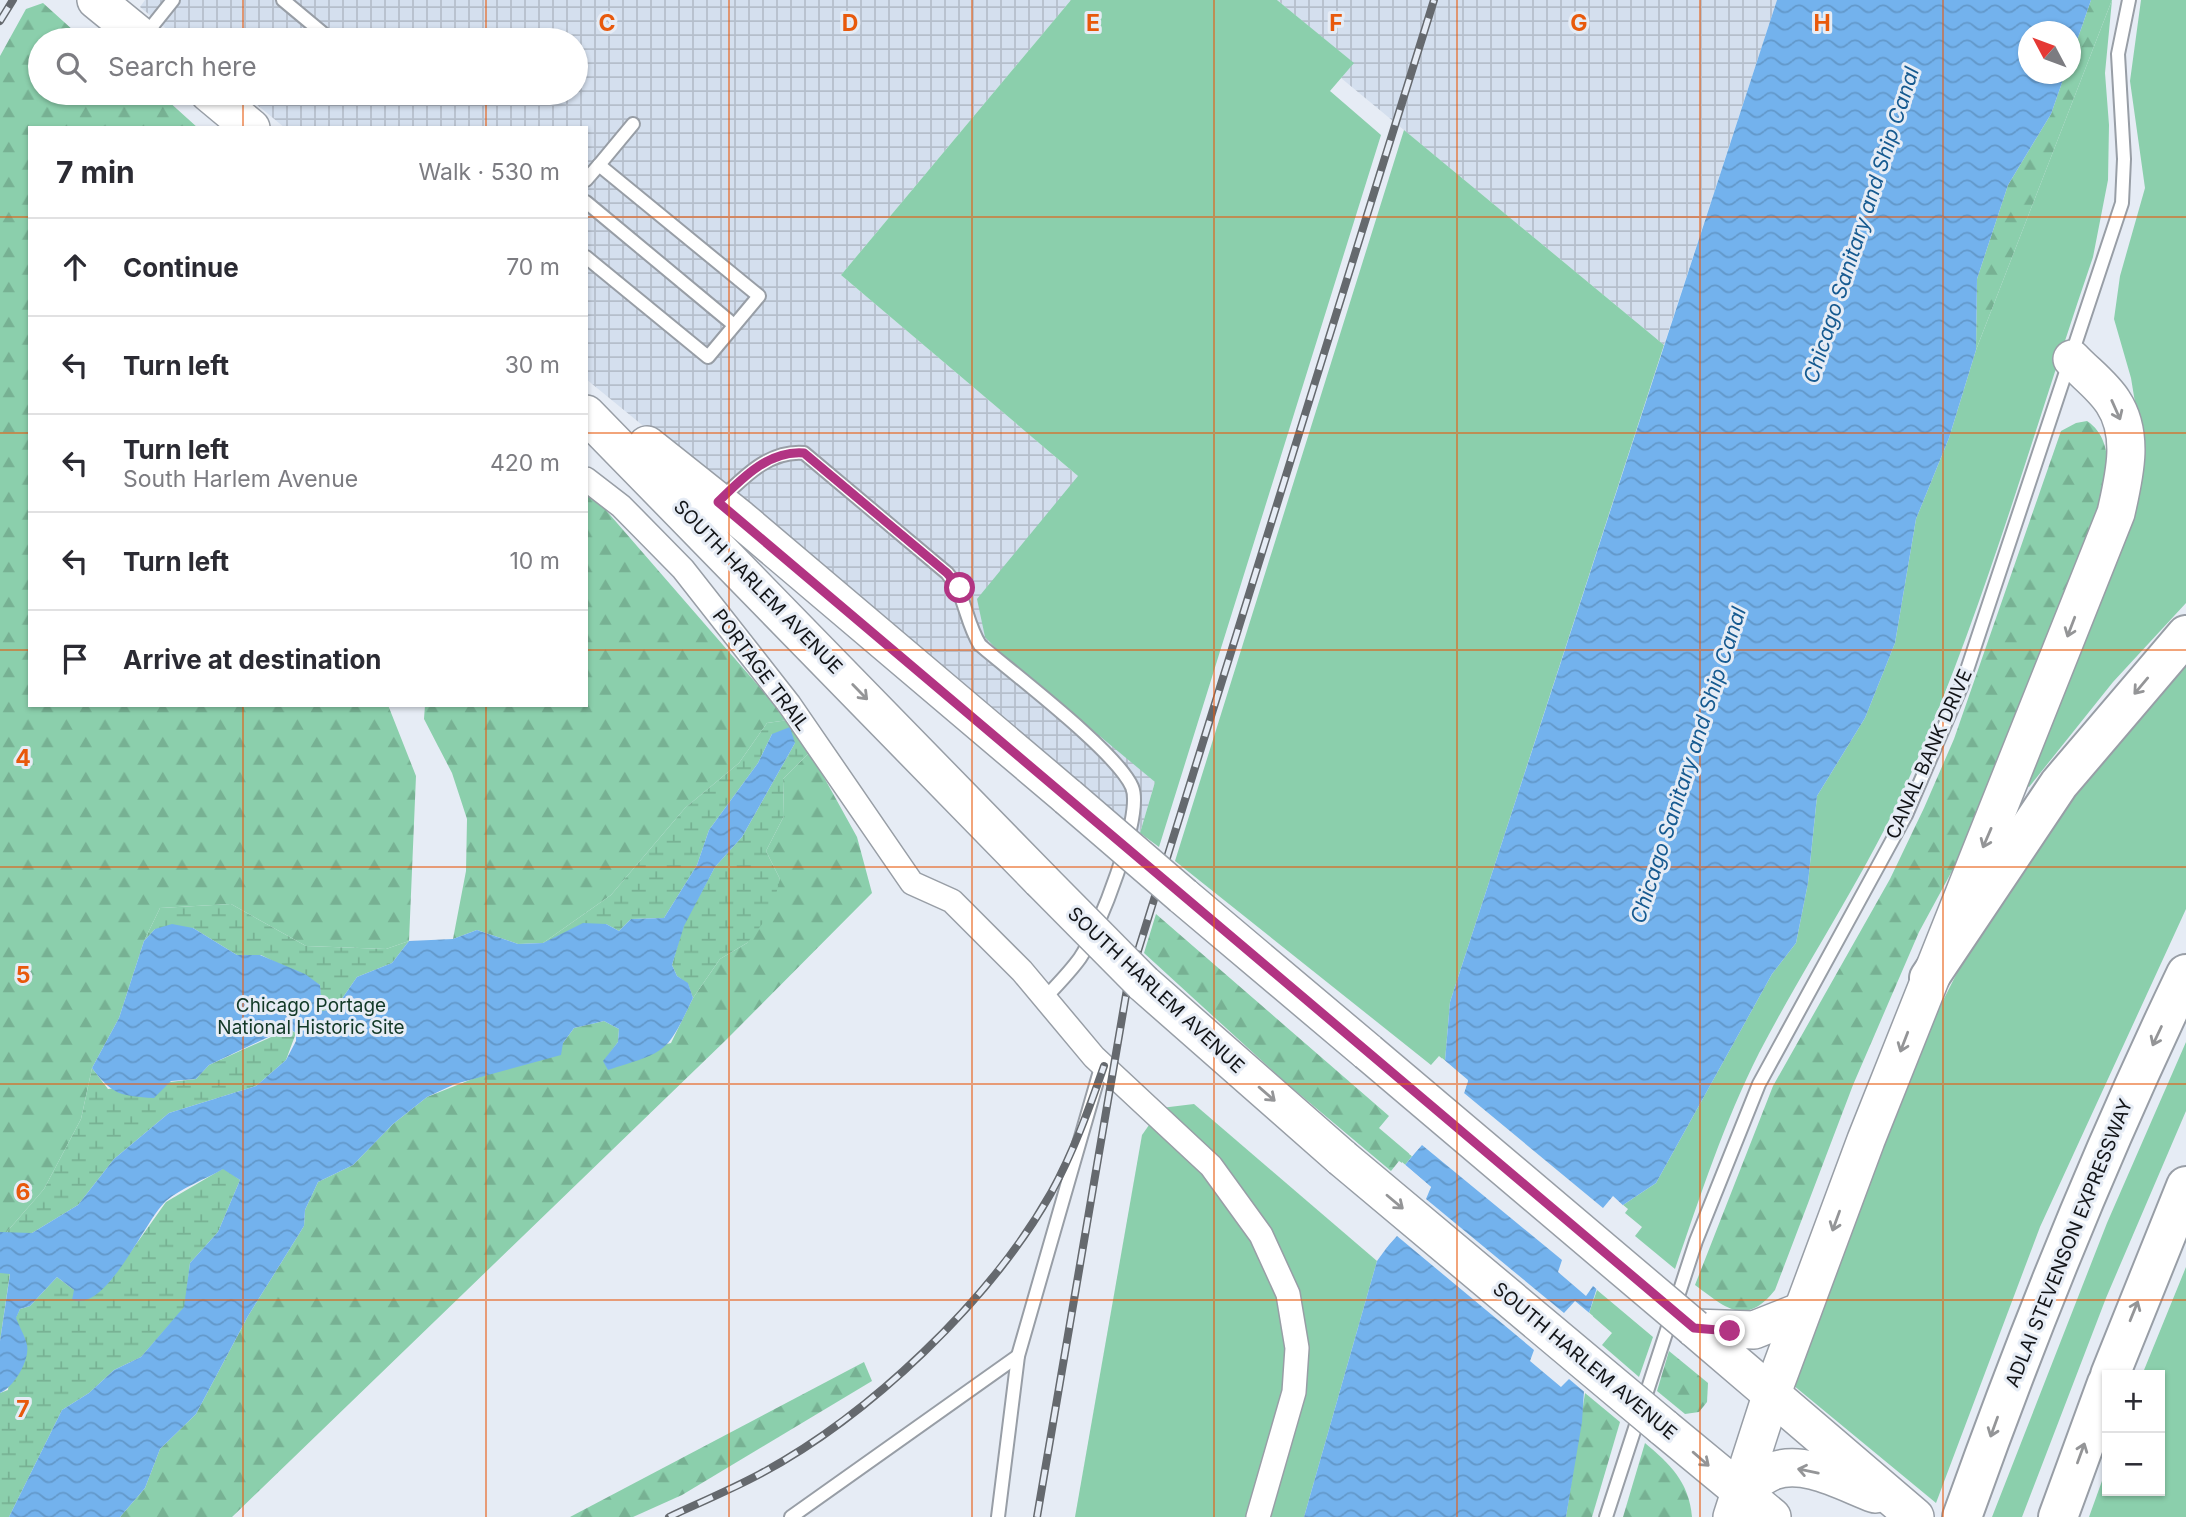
<!DOCTYPE html>
<html lang="en">
<head>
<meta charset="utf-8">
<style>
	:root { --surface:#fff; --page:#f2f2f3; --text:#2b2b33; --muted:#7c7c81; --line:#e1e1e2 }
	body { margin:0; font-family:Inter,sans-serif; background:var(--page); color:var(--text) }
	.controls { position:absolute; right:21px; bottom:21px; display:grid; overflow:hidden; border-radius:0px; box-shadow:0 2px 5px #0004 }
	.controls button { width:63px; height:63px; display:grid; place-items:center; padding:0; border:0; border-bottom:2px solid var(--line); background:var(--surface); color:var(--text); font:35px sans-serif }
	.compass { position:absolute; left:2018px; top:21px; width:63px; height:63px; border-radius:50%; background:var(--surface); box-shadow:0 2px 5px #0004; rotate:311deg }
	.stop { position:absolute; width:21px; height:21px; margin:-16px; border:5px solid #b23483; border-radius:50%; background:#fff }
	.stop.end { background:#b23483; border-color:#fff; box-shadow:0 2px 7px #0008 }
	.list { margin:0; padding:0; list-style:none }
	h2 { display:flex; justify-content:space-between; align-items:center; height:91px; margin:0; padding:0 28px; font-size:30px }
	h2 small { font-size:23px; font-weight:400; color:var(--muted) }
	.list li { display:grid; grid-template-columns:46px 1fr auto; gap:21px; align-items:center; box-sizing:border-box; height:98px; padding:0 28px; border-top:2px solid var(--line) }
	.list b { display:block; font-size:26px; white-space:nowrap }
	.list p { margin:0; font-size:23px; white-space:nowrap; color:var(--muted) }
	.list em { font-size:23px; font-style:normal; color:var(--muted) }
	.icon { flex:none; width:38px; height:38px; fill:none; stroke:currentColor; stroke-width:2; stroke-linecap:round; stroke-linejoin:round }
	.map { position:relative; flex:none; width:2186px; height:1517px; overflow:hidden }
	.search { position:absolute; background:var(--surface); box-shadow:0 2px 5px #0004; left:28px; top:28px; width:560px; height:77px; display:flex; align-items:center; gap:18px; box-sizing:border-box; padding:0 24px; border-radius:38px; color:var(--muted); font-size:26px }
	.panel { position:absolute; background:var(--surface); box-shadow:0 2px 5px #0004; left:28px; top:126px; width:560px; height:581px; border-radius:0px }
	.map>svg:first-child { display:block }
</style>
</head>
<body>
<div class="map">
<svg width="2186" height="1517" viewBox="0 0 2186 1517">
	<defs>
		<pattern id="industrial-grid" width="8" height="8" patternUnits="userSpaceOnUse" patternTransform="scale(1.75)"><rect width="8" height="8" fill="#d4dfee"/><path d="M0 4h8M4 0v8" fill="none" stroke="#b5becb"/></pattern>
		<pattern id="forest-firs" width="22" height="20" patternUnits="userSpaceOnUse" patternTransform="scale(1.75)"><rect width="22" height="20" fill="#8bcfac"/><path d="M5 1l3.5 6h-7zM16 11l3.5 6h-7z" fill="#77b193"/></pattern>
		<pattern id="wetland-marsh" width="20" height="14" patternUnits="userSpaceOnUse" patternTransform="scale(1.75)"><rect width="20" height="14" fill="#8bcfac"/><path d="M1 5h8M5 5V1M11 12h8M15 12V8" fill="none" stroke="#77b193"/></pattern>
		<pattern id="water-waves" width="16" height="10" patternUnits="userSpaceOnUse" patternTransform="scale(1.75)"><rect width="16" height="10" fill="#73b2ed"/><path d="M0 5q4-4 8 0t8 0" fill="none" stroke="#6298ca"/></pattern>
	</defs>
	<rect width="100%" height="100%" fill="#e6ecf5"/>
	<g fill="url(#industrial-grid)">
		<path d="M145,0h926l-230,275 237,201 53,284 24,22 -15,51 -554,-454v-251h-301l-42,-35h333v-53h-396l-40,-33z"/>
		<path d="M1277,0h500l-113,345 -323,-267 12,-15z"/>
	</g>
	<g fill="#8bcfac">
		<path d="M1071,0h206l77,63 -24,28 51,44 -222,712 -19,-14 15,-51 -153,-127 -17,-18 -8,-38 101,-123 -237,-201z"/>
		<path d="M2112,0l-7,73 4,52 -1,55 -15,77c-58,169 -107,347 -179,510 -43,100 -105,190 -155,286 -35,69 -59,144 -84,216l-40,-33 7,-9 -17,-14 3,-4 -5,-4 33,-22 116,-209 24,-31 12,-60 9,-87 48,-78 30,-75 21,-124 33,-81 27,-88z"/>
		<path d="M2141,0h45v603l-73,79 -84,105 -10,-6 121,-348 -9,-55 -17,-59 6,-43 25,-88 -15,-107z"/>
		<path d="M1404,130l260,215 -214,657 -5,59 -6,-5 -8,9 -256,-204z"/>
		<path d="M2186,651v258l-146,318 -104,276 -143,-118 130,-345 35,-69 52,-92 53,-80z"/>
		<path d="M2186,1042v69l-80,187 -84,219h-30l115,-294z"/>
		<path d="M1194,1104l183,157 -73,256h-229l67,-382 19,-27z"/>
		<path d="M2186,1267v250h-97l18,-50v24h53v-116h-18z"/>
		<path d="M1597,1290l56,47 -14,40 -37,-32 10,-12 -23,-20z"/>
	</g>
	<g fill="url(#forest-firs)">
		<path d="M2091,0h21l-136,350 1,-71 31,-94 43,-71 14,-40h5l1,-16z"/>
		<path d="M43,3l41,37h-44v53h84l5,7h38l31,28h-168v577h358l28,71 -7,165 -23,8 -80,-3 -75,-42 -71,4 -16,33 -25,77 -27,50 -11,51 -37,70 -39,45 -5,-2v-1176l26,-47z"/>
		<path d="M2087,421c29,19 20,62 17,91l-139,335 -46,85 -66,153 -78,205c-30,38 -50,17 -80,-5l78,-199 117,-207 34,-71 30,-69 107,-308 15,-8z"/>
		<path d="M586,495l18,13 184,212 -21,3 -28,40 -54,45 -74,87 -68,48 -25,1 -41,-14 -24,9 13,-68 1,-52 -15,-46 -28,-54 1,-14h161z"/>
		<path d="M810,752l47,85 15,56 -146,147 -494,477h-112l25,-29 15,-39 36,-35 52,-98 56,-90 1,-16 13,-28 35,-17 40,-41 34,-27 136,-54 11,-15 30,-7 15,8 -1,13 -14,19 67,-18 22,-45 27,-39 27,-16 33,-64 -14,-28 18,-35 -1,-37z"/>
		<path d="M1156,914l233,202 -10,12 33,28 -7,9 -6,-4 -8,10 -106,-89 -141,-129z"/>
		<path d="M1669,1351l39,32 -1,19 -8,10 -14,2 -28,-23z"/>
		<path d="M864,1362l8,19 -190,114 -49,22h-63z"/>
		<path d="M1585,1393l35,29 -28,95h-26z"/>
		<path d="M1645,1443c25,21 44,39 47,74h-69z"/>
	</g>
	<g fill="url(#wetland-marsh)">
		<path d="M788,720l22,32 -27,27 1,37 -18,35 14,28 -9,34 -24,30 -27,16 -27,39 -5,-14 -11,-8 -5,-11 11,-39 32,-59 27,-30 53,-94 -23,-9 -14,29 -49,67 -12,35 -33,53 -33,1 -12,12 -13,-7 -63,19 68,-48 74,-87 54,-45 28,-40z"/>
		<path d="M231,904l75,42 80,3 23,-8 -17,22 -35,14 -18,26 -9,7 -9,1 -1,-26 -59,-30h-24l-44,-27 -38,1 -11,12 16,-33z"/>
		<path d="M289,1029l7,4 -10,27 -30,26 -87,27 -55,46 -36,46 -46,28 -27,1 39,-45 37,-70 11,-51 16,21 88,-10 13,-14z"/>
		<path d="M224,1168l16,12 -22,52 -28,31 -5,44 -44,50 -27,13 -25,23 -27,17 -53,107h-9v-124l8,-3 8,-73 4,-8 10,-3 27,-29 17,13 36,-9 56,-79z"/>
		<path d="M0,1273h10l-10,68z"/>
	</g>
	<g fill="url(#water-waves)">
		<path d="M1777,0h314l-20,58 -1,-26h-42v42h37l-14,40 -43,71 -31,94 -1,71 -27,88 -33,81 -21,124 -30,75 -48,78 -9,87 -12,60 -24,31 -116,209 -33,22 -34,108 -7,109 -16,95h-262l73,-256 54,-74 -26,-22 59,-72 4,-12 -23,-20 5,-59z"/>
		<path d="M790,727l5,16 -53,94 -27,30 -31,59 -12,39 5,11 11,7 5,15c-27,57 -26,53 -85,72l-5,-9 15,-19 1,-13 -15,-8 -30,7 -11,15 -2,12 -106,29 -28,13 -34,27 -40,41 -35,17 -13,28 -1,16 -56,90 -52,98 -36,35 -15,39 -25,29h-111l53,-107 27,-17 25,-23 27,-13 43,-50 6,-44 28,-31 22,-52 -17,-11c-17,10 -42,19 -57,32 -22,20 -59,112 -94,99l2,-10 -17,-13 -27,29 -10,3 -4,9c3,8 9,18 11,27 3,15 -13,42 -27,48v-52l10,-67 -10,-1v-41l32,1 46,-28 36,-46 55,-46 87,-27 30,-26 10,-19v-8l-6,-4 -11,3 -70,33 -13,14 -25,2 -17,17c-33,-2 -42,-3 -62,-30l27,-50 25,-77 11,-12 17,-5 21,4 44,27h23l45,19 15,11 2,26 8,-1 9,-7 18,-26 35,-14 17,-22 44,-2 24,-9 41,14 25,-1 40,-20 23,1 13,7 12,-12 33,-1 33,-53 12,-35 49,-67 14,-29z"/>
	</g>
	<g fill="#e6ecf5">
		<path d="M1442,1058l26,22 -4,13 139,115 10,-12 13,12 -26,84 -7,-6 -7,10 -28,-24 4,-12 -140,-115 -10,11 -3,-2 52,-63 3,-9 -21,-18z"/>
		<path d="M1402,1162l29,25 -5,12 138,114 11,-12 18,15 -5,79 -19,-16 -8,8 -31,-26 4,-11 -137,-114 -10,11 -3,-3 43,-56 -25,-21z"/>
	</g>
	<g fill="none" stroke-linecap="round" stroke-linejoin="round">
		<defs>
			<g id="lane">
				<path d="M283,0l48,40"/>
				<path d="M145,35l28,-35"/>
				<path d="M599,165l34,-41"/>
				<path d="M586,180l13,-15 160,131 -51,61 -122,-100"/>
				<path d="M586,202l148,123"/>
				<path d="M720,500c24,-23 49,-50 84,-47l143,120c19,22 18,48 33,72 34,29 137,107 152,142 12,28 -34,145 -52,171 -10,14 -23,27 -35,40"/>
				<path d="M791,1517l227,-161"/>
				<path d="M998,1517l20,-161 84,-292"/>
				<path d="M1606,1517l90,-276 63,-157 147,-269 56,-130 160,-482 2,-44 -6,-105 11,-54"/>
			</g>
			<path id="street" d="M586,479l35,27 62,63 106,135 123,179 40,18 70,70 72,86 117,109 50,69 27,59 9,54 -3,44 -36,125"/>
			<g id="primary">
				<path d="M96,0l49,40"/>
				<path d="M209,93l42,35"/>
				<path d="M586,414l455,466"/>
				<path d="M647,445l93,74 328,278"/>
				<path d="M1183,896l185,156"/>
				<path d="M1143,983l199,175"/>
				<path d="M1694,1328l221,189"/>
				<path d="M1694,1328l60,2 48,-19"/>
				<path d="M1663,1427l109,90"/>
				<path d="M1739,1491c11,-6 22,-15 34,-20 32,-12 72,12 102,23"/>
				<path d="M1732,1517l40,-124 94,-253 250,-627c8,-36 19,-78 -3,-111 -10,-16 -28,-29 -41,-43"/>
			</g>
			<g id="highway">
				<path d="M1929,978l130,-194 127,-149"/>
				<path d="M2110,1375l76,-189"/>
				<path d="M1962,1517c66,-185 139,-366 224,-543"/>
				<path d="M2058,1517l49,-134"/>
			</g>
		</defs>
		<use href="#lane" stroke="#989ea6" stroke-width="16"/>
		<use href="#street" stroke="#989ea6" stroke-width="26"/>
		<use href="#primary" stroke="#989ea6" stroke-width="40"/>
		<use href="#highway" stroke="#989ea6" stroke-width="42"/>
		<use href="#lane" stroke="#fff" stroke-width="12"/>
		<use href="#street" stroke="#fff" stroke-width="23"/>
		<use href="#primary" stroke="#fff" stroke-width="37"/>
		<use href="#highway" stroke="#fff" stroke-width="38"/>
		<defs>
			<g id="rail">
				<path d="M0,21l13,-21"/>
				<path d="M669,1517c30,-14 61,-27 91,-43 109,-58 230,-173 291,-281 22,-40 38,-84 53,-127"/>
				<path d="M1037,1517l91,-534 306,-983"/>
			</g>
		</defs>
		<use href="#rail" stroke="#65696e" stroke-width="8"/>
		<use href="#rail" stroke="#e6ecf5" stroke-width="5" stroke-dasharray="16" stroke-linecap="butt"/>
		<defs>
			<g id="primary-bridge">
				<path d="M1068,797l115,99"/>
				<path d="M1041,880l102,103"/>
				<path d="M1368,1052l326,276"/>
				<path d="M1342,1158l321,269"/>
			</g>
		</defs>
		<use href="#primary-bridge" stroke="#989ea6" stroke-width="40" stroke-linecap="butt"/>
		<use href="#primary-bridge" stroke="#fff" stroke-width="37"/>
	</g>
	<defs><path id="oneway-shaft" d="M-6 0H5M1.5-3L5.5 0L1.5 3" fill="none" stroke-width="1.6" stroke-linecap="round" stroke-linejoin="round" transform="scale(1.75)"/></defs>
	<g stroke="#949597">
		<use href="#oneway-shaft" transform="translate(2116 410) rotate(66)"/>
		<use href="#oneway-shaft" transform="translate(2071 627) rotate(111)"/>
		<use href="#oneway-shaft" transform="translate(2141 686) rotate(130)"/>
		<use href="#oneway-shaft" transform="translate(860 692) rotate(46)"/>
		<use href="#oneway-shaft" transform="translate(1987 838) rotate(113)"/>
		<use href="#oneway-shaft" transform="translate(2157 1036) rotate(115)"/>
		<use href="#oneway-shaft" transform="translate(1904 1042) rotate(111)"/>
		<use href="#oneway-shaft" transform="translate(1267 1094) rotate(41)"/>
		<use href="#oneway-shaft" transform="translate(1395 1202) rotate(40)"/>
		<use href="#oneway-shaft" transform="translate(1836 1221) rotate(110)"/>
		<use href="#oneway-shaft" transform="translate(2134 1311) rotate(-68)"/>
		<use href="#oneway-shaft" transform="translate(1994 1427) rotate(110)"/>
		<use href="#oneway-shaft" transform="translate(2081 1453) rotate(-70)"/>
		<use href="#oneway-shaft" transform="translate(1701 1459) rotate(41)"/>
		<use href="#oneway-shaft" transform="translate(1808 1471) rotate(-168)"/>
	</g>
	<g fill="none" stroke-linecap="round" stroke-linejoin="round">
		<path stroke="#b23483" stroke-width="9" d="M960,588l-13,-15 -143,-120c-35,-3 -62,25 -86,49l976,826 36,3"/>
	</g>
	<path fill="none" stroke="#e8590c" stroke-width="2" stroke-opacity="0.55" d="M243,0v40M486,0v40M729,0v1517M972,0v1517M1214,0v1517M1457,0v1517M1700,0v1517M1943,0v1517M243,93v35M486,93v35M0,217h30M586,217h1600M0,433h30M586,433h1600M0,650h30M586,650h1600M243,705v812M486,705v812M0,867h2186M0,1084h2186M0,1300h2186"/>
	<g text-anchor="middle" dominant-baseline="central" stroke-width="6" stroke-linejoin="round" paint-order="stroke">
		<g font-size="19" fill="#121417" stroke="#e6ecf5">
			<text transform="translate(758 587) rotate(46)">SOUTH HARLEM AVENUE</text>
			<text transform="translate(761 670) rotate(53)">PORTAGE TRAIL</text>
			<text transform="translate(1929 754) rotate(-66)">CANAL BANK DRIVE</text>
			<text transform="translate(1156 990) rotate(43)">SOUTH HARLEM AVENUE</text>
			<text transform="translate(2069 1243) rotate(-68)">ADLAI STEVENSON EXPRESSWAY</text>
			<text transform="translate(1585 1361) rotate(40)">SOUTH HARLEM AVENUE</text>
		</g>
		<g font-size="19" fill="#123927" stroke="#e6ecf5">
			<text x="311" y="1005">Chicago Portage<tspan x="311" dy="22">National Historic Site</tspan></text>
		</g>
		<g font-size="21" font-style="italic" fill="#165a90" stroke="#e6ecf5">
			<text transform="translate(1861 225) rotate(-72)">Chicago Sanitary and Ship Canal</text>
			<text transform="translate(1688 765) rotate(-72)">Chicago Sanitary and Ship Canal</text>
		</g>
	</g>
	<g font-size="23" text-anchor="middle" font-weight="bold" fill="#e8590c" stroke="#e6ecf5" stroke-width="6" stroke-linejoin="round" paint-order="stroke">
		<text x="607" y="31">C</text>
		<text x="850" y="31">D</text>
		<text x="1093" y="31">E</text>
		<text x="1336" y="31">F</text>
		<text x="1579" y="31">G</text>
		<text x="1822" y="31">H</text>
		<text x="23" y="766">4</text>
		<text x="23" y="983">5</text>
		<text x="23" y="1200">6</text>
		<text x="23" y="1417">7</text>
	</g>
</svg>
<div class="controls">
<button>+</button>
<button>−</button>
</div>
<svg class="compass" viewBox="-18 -18 36 36"><path d="M0-13l5 13h-10z" fill="#e53935"/><path d="M0 13l5-13h-10z" fill="#7c7c81"/></svg>
<div class="stop" style="left:960px;top:588px"></div>
<div class="stop end" style="left:1730px;top:1331px"></div>
<div class="search"><svg class="icon" aria-label="search" viewBox="0 0 24 24"><circle cx="10" cy="10" r="6"/><path d="M15 15l6 6"/></svg>Search here</div>
<section class="panel">
<h2>7 min<small>Walk · 530 m</small></h2>
<ul class="list">
<li><svg class="icon" aria-label="ahead" viewBox="0 0 24 24"><path d="M12 20V5M6 11l6-6 6 6"/></svg><div><b>Continue</b></div><em>70 m</em></li>
<li><svg class="icon" aria-label="left" viewBox="0 0 24 24"><path d="M17 20v-9H6M10 6l-5 5 5 5"/></svg><div><b>Turn left</b></div><em>30 m</em></li>
<li><svg class="icon" aria-label="left" viewBox="0 0 24 24"><path d="M17 20v-9H6M10 6l-5 5 5 5"/></svg><div><b>Turn left</b><p>South Harlem Avenue</p></div><em>420 m</em></li>
<li><svg class="icon" aria-label="left" viewBox="0 0 24 24"><path d="M17 20v-9H6M10 6l-5 5 5 5"/></svg><div><b>Turn left</b></div><em>10 m</em></li>
<li><svg class="icon" aria-label="arrive" viewBox="0 0 24 24"><path d="M6 21V4h12l-3 4 3 4H6"/></svg><div><b>Arrive at destination</b></div></li>
</ul>
</section>
</div>
</body>
</html>
